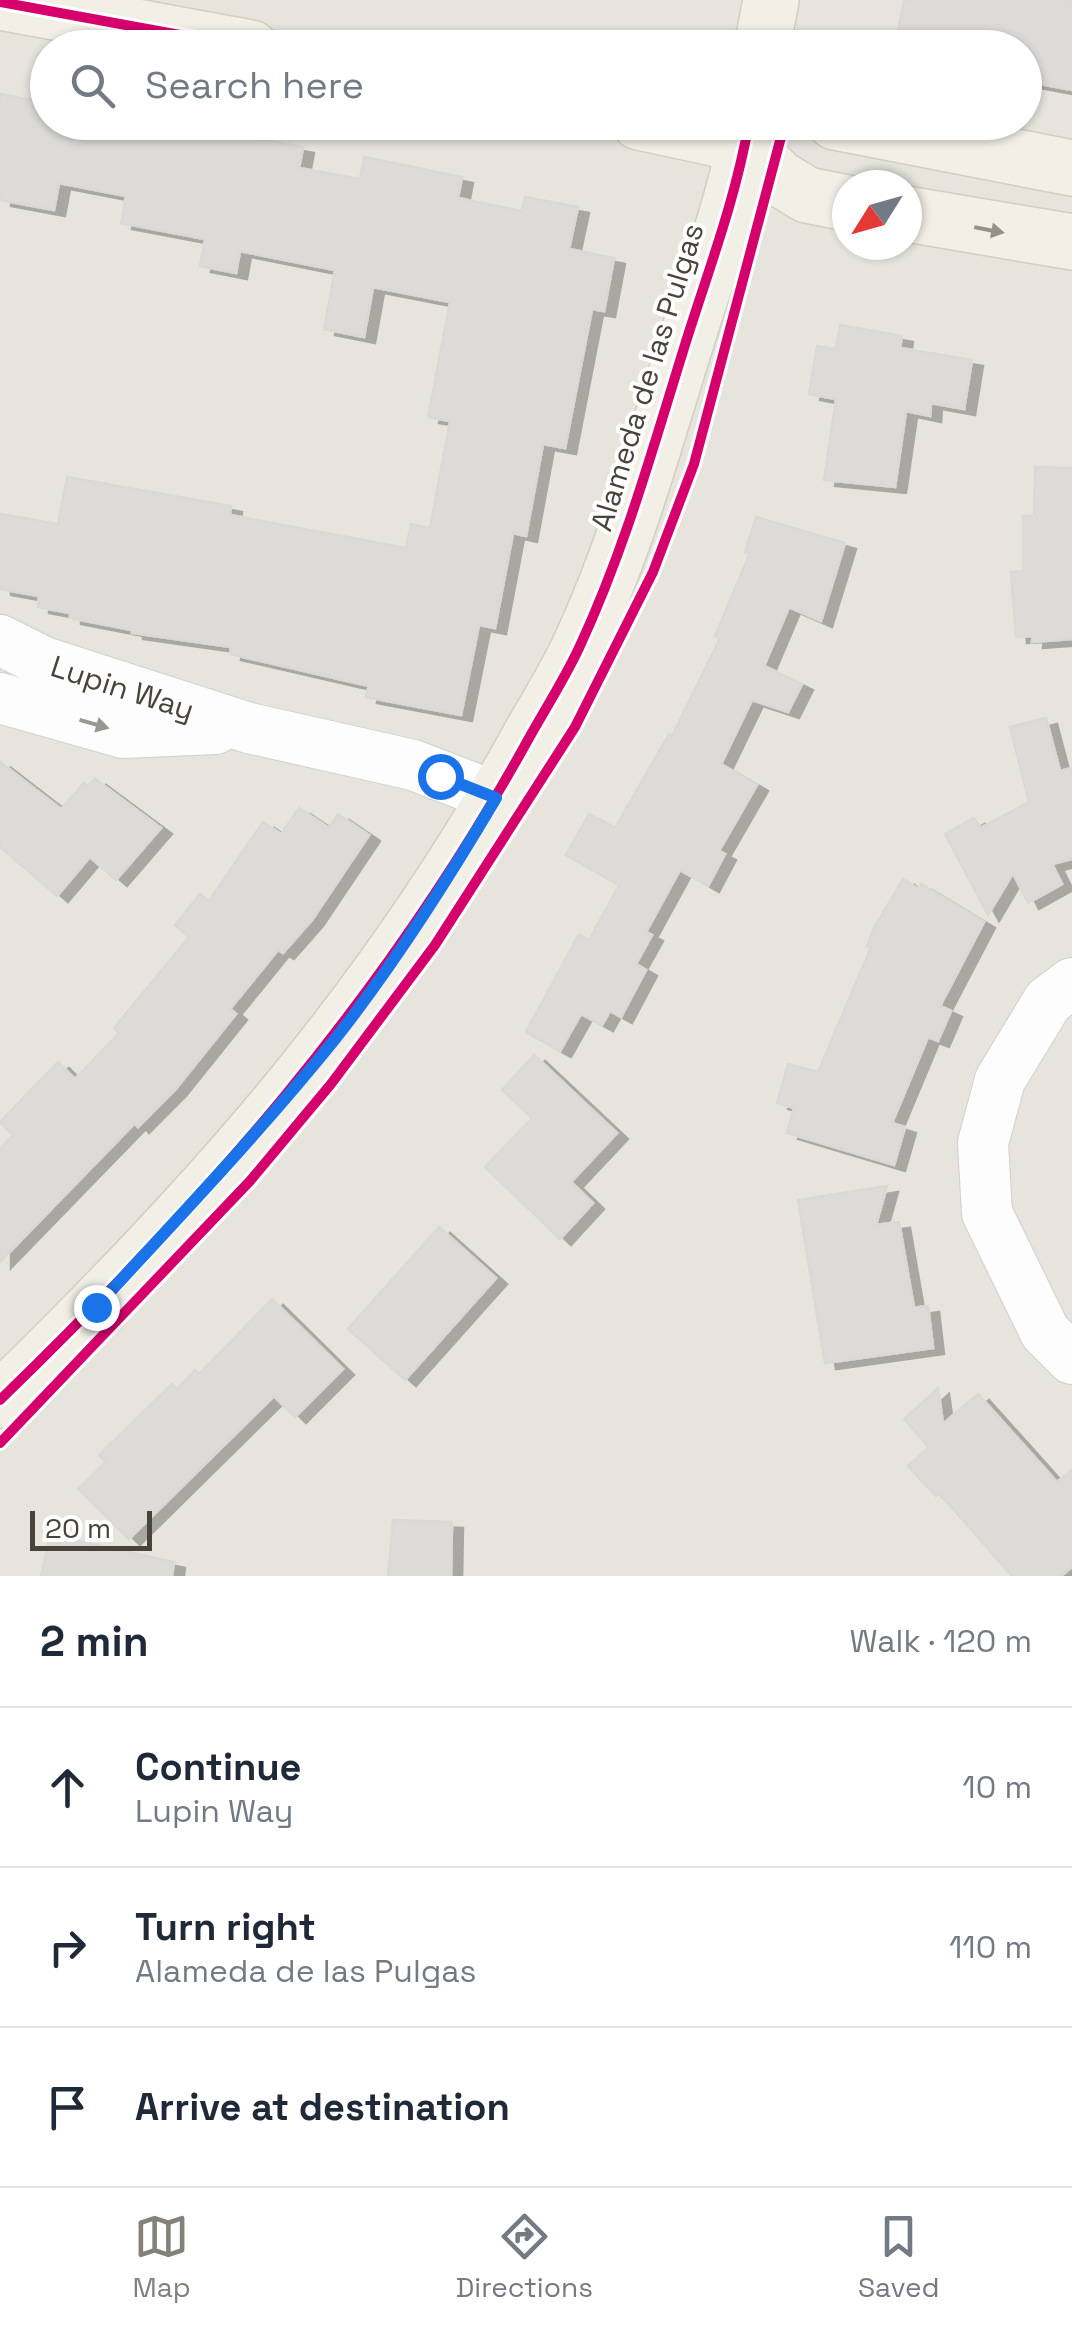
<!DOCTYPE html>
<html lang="en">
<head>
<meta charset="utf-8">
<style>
	:root { --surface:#fff; --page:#f2f2f3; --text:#1f2937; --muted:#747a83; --line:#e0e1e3; --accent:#84817a }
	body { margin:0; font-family:"Space Grotesk",sans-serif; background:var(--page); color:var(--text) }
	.compass { position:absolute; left:832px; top:170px; width:90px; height:90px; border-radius:50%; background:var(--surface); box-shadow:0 2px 8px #0004; rotate:233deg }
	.scale { position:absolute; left:30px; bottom:25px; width:122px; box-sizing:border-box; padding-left:10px; border:5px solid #49443b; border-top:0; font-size:28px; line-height:35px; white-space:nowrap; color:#49443b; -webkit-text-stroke:8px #fff; paint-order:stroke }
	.stop { position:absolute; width:30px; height:30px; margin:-22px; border:8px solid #1a73e8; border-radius:50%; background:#fff }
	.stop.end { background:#1a73e8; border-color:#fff; box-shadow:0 2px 10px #0008 }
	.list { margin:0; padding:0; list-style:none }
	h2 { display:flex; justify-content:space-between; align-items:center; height:130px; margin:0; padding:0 40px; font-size:42px }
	h2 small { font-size:32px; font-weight:400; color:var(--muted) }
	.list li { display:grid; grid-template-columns:65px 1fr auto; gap:30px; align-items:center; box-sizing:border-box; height:160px; padding:0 40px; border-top:2px solid var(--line) }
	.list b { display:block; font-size:38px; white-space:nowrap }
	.list p { margin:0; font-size:32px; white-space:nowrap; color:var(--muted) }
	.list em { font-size:32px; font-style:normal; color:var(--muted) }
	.icon { flex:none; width:55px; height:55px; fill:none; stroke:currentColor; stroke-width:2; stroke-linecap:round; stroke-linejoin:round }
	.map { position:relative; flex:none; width:1072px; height:1576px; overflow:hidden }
	.search { position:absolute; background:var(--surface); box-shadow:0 2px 8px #0004; left:30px; right:30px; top:30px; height:110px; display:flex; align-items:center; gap:25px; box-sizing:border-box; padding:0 35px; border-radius:55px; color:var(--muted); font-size:38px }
	.sheet { height:610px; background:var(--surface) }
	nav { display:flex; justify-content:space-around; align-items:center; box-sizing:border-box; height:140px; border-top:2px solid var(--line); background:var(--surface); font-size:28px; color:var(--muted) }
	nav a { display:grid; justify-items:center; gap:5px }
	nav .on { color:var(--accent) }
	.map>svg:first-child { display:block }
</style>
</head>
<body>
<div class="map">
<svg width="1072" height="1576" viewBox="0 0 1072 1576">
	<defs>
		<filter id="shadow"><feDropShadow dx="11" dy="6" stdDeviation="0" flood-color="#0004"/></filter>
	</defs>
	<rect width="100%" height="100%" fill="#f3f2ef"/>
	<path fill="#e6e4dd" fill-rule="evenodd" d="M0,0h1072v1576h-1072zM48,48h976v74h-976zM847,185h60v60h-60z"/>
	<g fill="#dcdbd7" stroke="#dbd9d5" stroke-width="2.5" filter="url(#shadow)">
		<path d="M904,0h168v90l-48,-9v-33h-99l-29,-6z"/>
		<path d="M0,94l48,9v19h118l137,25 -4,21 61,11 4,-22 98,20 -4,21 64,13 3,-14 53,10 -9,42 45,9 -10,53 -12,-2 -27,139 -22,-4 -17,92 -13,-3 -18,95 -16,-3 -18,90 -95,-18 3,-11 -139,-32 1,-7 -99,-14v-3l-62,-12v-5l-32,-6 1,-11 -39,-7v-75l58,10 9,-47 164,29 -1,9 176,33 5,-24 19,4 20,-107 -22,-4 22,-115 -77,-15 -9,50 -40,-8 11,-59 -95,-19 -4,22 -36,-7 5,-27 -84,-16 5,-27 -67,-13 -5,27 -54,-10z"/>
		<path d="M840,325l62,11 -2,12 72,12 -8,49 -33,-6 -1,13 -24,-5 -11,76 -71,-7 12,-81 -27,-5 8,-48 19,3z"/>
		<path d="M1035,467l37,1v171l-40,3 1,-6 -17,1 -5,-65 12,-1v-55h11z"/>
		<path d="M756,517l89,26 -24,78 -32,-14 -25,59 38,18 -14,28 -36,-12 -31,64 36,21 -38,66 6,3 -17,32 -28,-16 -34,62 6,3 -16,29 10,6 -25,47 -11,-6 -8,14 -21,-11 -21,37 -34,-19 53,-98 10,6 30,-55 -53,-30 23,-41 26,14 54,-94 3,2 48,-98 -5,-2 35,-83 -5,-1z"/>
		<path d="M1046,718l14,53 12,-3v91l-20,5 10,20 -34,19 -15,-30 -25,42 -43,-81 29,-16 6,10 49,-26 -19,-75z"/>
		<path d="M0,762l61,47 23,-26 4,3 7,-7 66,49 -45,52 -26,-23 -33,39 -57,-49z"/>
		<path d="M299,808l30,20 9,-14 31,21 -57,85 -29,33 -5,-3 -48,59 6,5 -61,76 -37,37 -3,-4 -135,139v-113l13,-14 -13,-13 58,-60 17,17 44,-46 -5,-5 75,-91 -14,-12 25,-31 9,7 54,-79 18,12z"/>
		<path d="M903,879l15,10 3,-5 63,38 -44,84 11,5 -13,30 -10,-4 -36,86 13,4 -11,38 -107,-32 7,-25 -17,-5 11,-39 30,8 53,-125 -4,-1 7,-18z"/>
		<path d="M534,1055l83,78 -46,49 22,21 -33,36 -75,-72 47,-49 -30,-28z"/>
		<path d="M887,1186l-11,39 23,-3 15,86 14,-2 5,42 -108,15 -27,-163z"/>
		<path d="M439,1227l57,51 -91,102 -57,-51z"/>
		<path d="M272,1299l71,70 -48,48 -21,-21 -145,143 -51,-50 28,-27 -7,-7 73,-71 5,5 18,-19 4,4z"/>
		<path d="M938,1388l5,36 35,-30 79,88 15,-12v97l-11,9h-49l-73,-83 -3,3 -28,-30 21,-19 -25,-28z"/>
		<path d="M393,1520l59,2 -1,54h-63z"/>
		<path d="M50,1535l124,27 -2,14h-131z"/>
	</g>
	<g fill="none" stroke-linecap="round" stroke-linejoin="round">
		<defs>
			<g id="minor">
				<path id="s1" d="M0,640l44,22 205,66 164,37 83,32"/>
				<path d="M0,698l123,35 92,-4"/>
				<path d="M1072,983l-24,18 -48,79 -17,63 4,70 58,119 27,27"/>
			</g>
			<g id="major">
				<path d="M0,2l251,46"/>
				<path d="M762,48l9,-48"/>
				<path d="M639,122l107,23 33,33 28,17 40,8"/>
				<path d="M835,122l237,46"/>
				<path d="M907,214l165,28"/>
				<path d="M0,1400c207,-201 383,-399 524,-653 18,-33 39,-65 55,-99 46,-99 73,-197 105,-300 23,-74 52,-149 65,-226"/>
			</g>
		</defs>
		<use href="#minor" stroke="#d1d0cc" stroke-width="52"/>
		<use href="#major" stroke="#d3cfbf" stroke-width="58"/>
		<use href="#minor" stroke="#fdfdfd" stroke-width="50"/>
		<use href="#major" stroke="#f1efe6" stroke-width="55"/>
		<defs>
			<g id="cycleway">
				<path d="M0,2l251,46"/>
				<path d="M0,1400c207,-201 383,-399 524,-653 18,-33 39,-65 55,-99 46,-99 73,-197 105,-300 23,-74 52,-149 65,-226"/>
				<path d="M0,1443l250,-262 81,-97 104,-139 140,-218 78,-155 41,-108 91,-342"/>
			</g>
		</defs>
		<use href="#cycleway" stroke="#fff" stroke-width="16"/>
		<use href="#cycleway" stroke="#d6006c" stroke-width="10"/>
	</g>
	<defs><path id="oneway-solid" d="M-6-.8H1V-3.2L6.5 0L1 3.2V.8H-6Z" transform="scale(2.5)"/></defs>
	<use fill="#959188" href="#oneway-solid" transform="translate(989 230) rotate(11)"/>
	<use fill="#9a9792" href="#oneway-solid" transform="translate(94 724) rotate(16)"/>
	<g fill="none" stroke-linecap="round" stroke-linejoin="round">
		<path stroke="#1a73e8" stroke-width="12" d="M96,1307c81,-88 164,-175 239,-268 60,-76 112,-158 161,-241l-56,-22"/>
	</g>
	<g text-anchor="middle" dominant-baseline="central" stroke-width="8" stroke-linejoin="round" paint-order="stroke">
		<g font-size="30" fill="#49443b" stroke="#fff">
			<text transform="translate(647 377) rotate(-73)">Alameda de las Pulgas</text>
			<text stroke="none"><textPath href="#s1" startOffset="132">Lupin Way</textPath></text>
		</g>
	</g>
</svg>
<svg class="compass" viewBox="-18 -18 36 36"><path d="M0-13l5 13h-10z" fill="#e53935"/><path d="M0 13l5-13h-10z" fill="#747a83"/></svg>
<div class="scale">20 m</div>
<div class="stop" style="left:440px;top:776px"></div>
<div class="stop end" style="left:96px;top:1307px"></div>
<div class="search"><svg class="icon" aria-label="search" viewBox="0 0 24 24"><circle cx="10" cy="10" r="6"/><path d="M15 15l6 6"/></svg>Search here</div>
</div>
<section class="sheet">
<h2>2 min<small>Walk · 120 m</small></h2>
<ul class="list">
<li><svg class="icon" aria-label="ahead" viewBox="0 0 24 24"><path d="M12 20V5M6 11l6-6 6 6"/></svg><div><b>Continue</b><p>Lupin Way</p></div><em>10 m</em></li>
<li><svg class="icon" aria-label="right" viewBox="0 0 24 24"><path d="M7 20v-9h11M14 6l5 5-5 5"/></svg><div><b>Turn right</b><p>Alameda de las Pulgas</p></div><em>110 m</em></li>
<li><svg class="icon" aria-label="arrive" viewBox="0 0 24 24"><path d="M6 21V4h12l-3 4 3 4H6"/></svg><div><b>Arrive at destination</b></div></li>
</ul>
</section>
<nav>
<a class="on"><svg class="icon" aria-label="map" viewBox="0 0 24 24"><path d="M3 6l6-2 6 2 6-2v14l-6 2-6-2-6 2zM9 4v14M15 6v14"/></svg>Map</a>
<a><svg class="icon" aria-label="directions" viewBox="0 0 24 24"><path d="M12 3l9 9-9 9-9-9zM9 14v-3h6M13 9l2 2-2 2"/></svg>Directions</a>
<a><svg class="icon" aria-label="saved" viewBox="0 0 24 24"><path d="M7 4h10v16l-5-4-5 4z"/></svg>Saved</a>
</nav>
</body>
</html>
